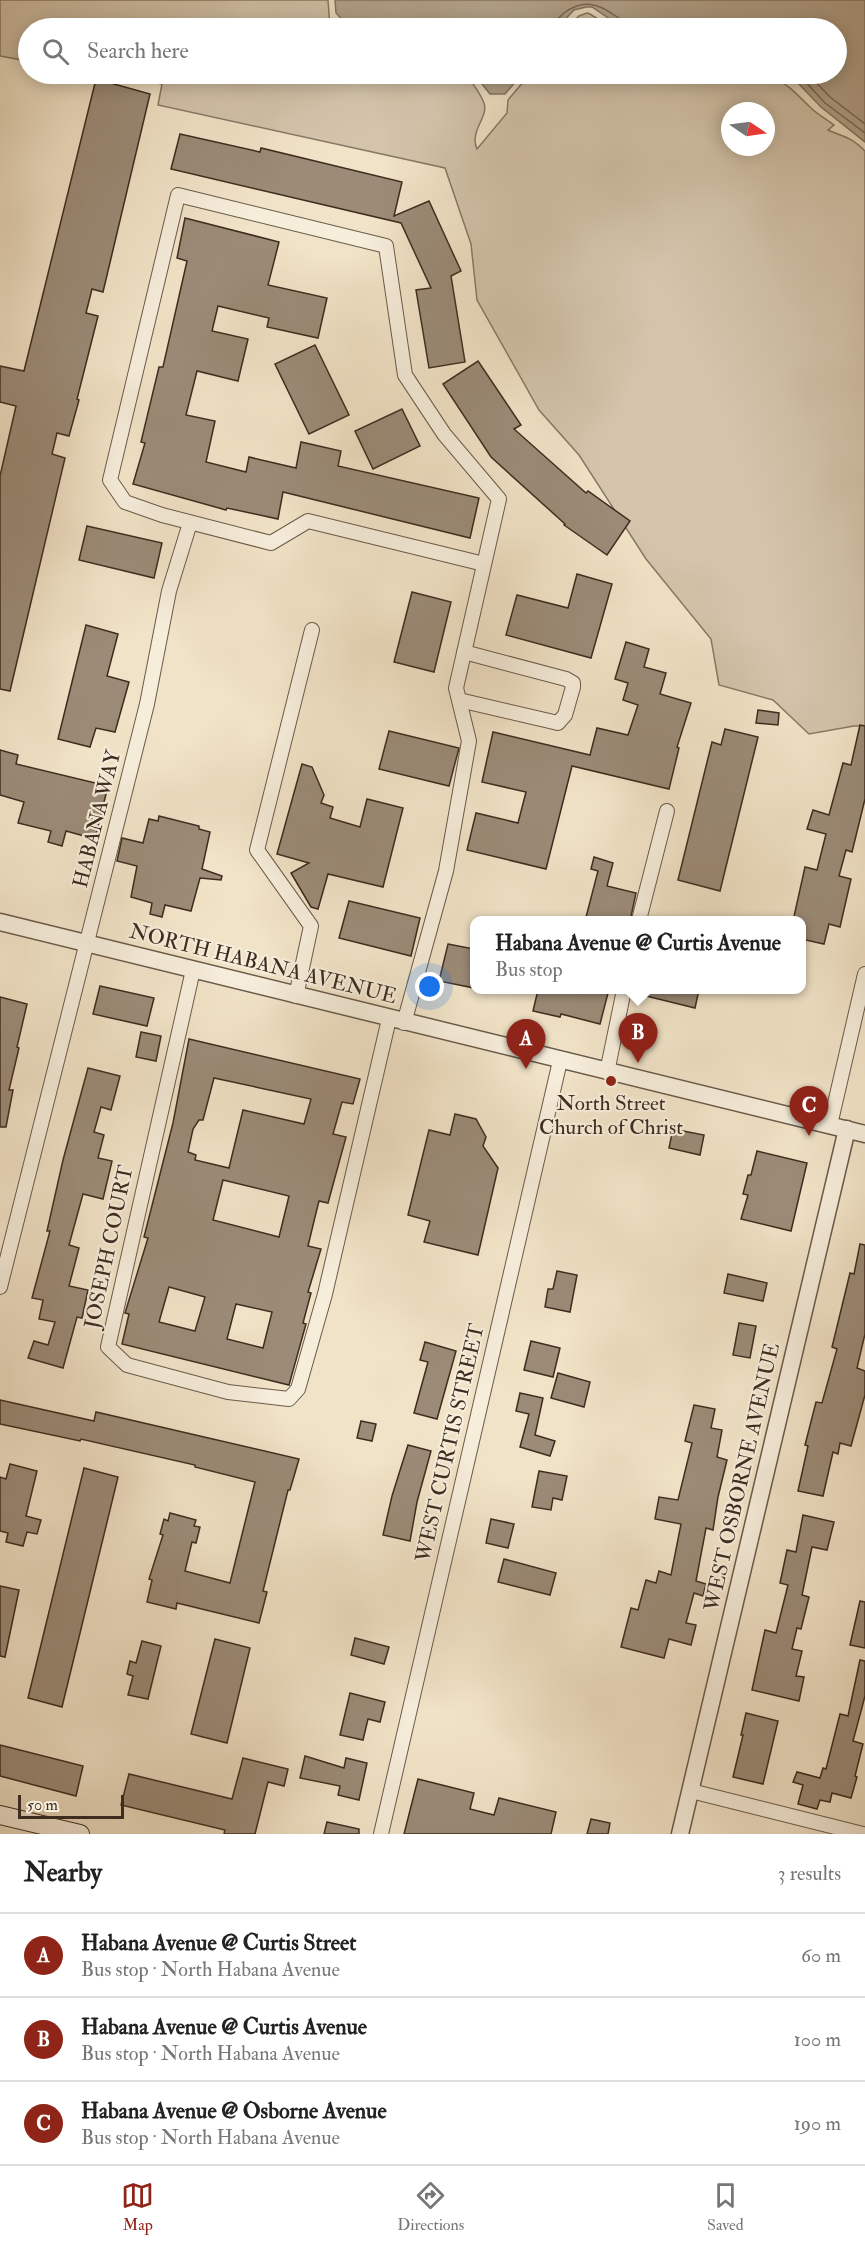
<!DOCTYPE html>
<html lang="en">
<head>
<meta charset="utf-8">
<style>
	:root { --surface:#fff; --page:#f2f2f2; --text:#222; --muted:#767676; --line:#e0e0e0; --accent:#8f2418 }
	body { margin:0; font-family:"IM FELL Double Pica",serif; background:var(--page); color:var(--text) }
	.compass { position:absolute; left:721px; top:102px; width:54px; height:54px; border-radius:50%; background:var(--surface); box-shadow:0 3px 15px #0003; rotate:103deg }
	.scale { position:absolute; left:18px; bottom:15px; width:106px; box-sizing:border-box; padding-left:6px; border:3px solid #3e2c20; border-top:0; font-size:16px; line-height:21px; white-space:nowrap; color:#3e2c20; -webkit-text-stroke:4px #f6eddb; paint-order:stroke }
	.you { position:absolute; left:430px; top:987px; width:21px; height:21px; margin:-15px; border:4px solid #fff; border-radius:50%; background:#1a73e8; box-shadow:0 0 0 9px #1a73e833 }
	.badge { display:grid; place-items:center; width:39px; height:39px; border-radius:50%; background:var(--accent); color:#fff; font-size:20px; font-weight:700 }
	.pin { position:absolute; translate:-50% -50px; filter:drop-shadow(0 2px 3px #0008) }
	.pin::after { content:''; position:absolute; top:32px; width:21px; height:18px; background:inherit; clip-path:polygon(0 0,100% 0,50% 100%) }
	.popup { position:absolute; left:470px; top:916px; width:336px; height:78px; box-sizing:border-box; display:grid; place-content:center; border-radius:12px; background:var(--surface); filter:drop-shadow(0 2px 4px #0005); font-size:20px; white-space:nowrap; color:var(--muted) }
	.popup b { font-size:22px; color:var(--text) }
	.popup::after { content:''; position:absolute; left:50%; top:100%; margin-left:-12px; border:12px solid transparent; border-top-color:var(--surface) }
	.list { margin:0; padding:0; list-style:none }
	h2 { display:flex; justify-content:space-between; align-items:center; height:78px; margin:0; padding:0 24px; font-size:26px }
	h2 small { font-size:20px; font-weight:400; color:var(--muted) }
	.list li { display:grid; grid-template-columns:39px 1fr auto; gap:18px; align-items:center; box-sizing:border-box; height:84px; padding:0 24px; border-top:2px solid var(--line) }
	.list b { display:block; font-size:22px; white-space:nowrap }
	.list p { margin:0; font-size:20px; white-space:nowrap; color:var(--muted) }
	.list em { font-size:20px; font-style:normal; color:var(--muted) }
	.icon { flex:none; width:33px; height:33px; fill:none; stroke:currentColor; stroke-width:2; stroke-linecap:round; stroke-linejoin:round }
	.map { position:relative; flex:none; width:865px; height:1834px; overflow:hidden }
	.search { position:absolute; background:var(--surface); box-shadow:0 3px 15px #0003; left:18px; right:18px; top:18px; height:66px; display:flex; align-items:center; gap:15px; box-sizing:border-box; padding:0 21px; border-radius:33px; color:var(--muted); font-size:22px }
	.sheet { height:330px; background:var(--surface) }
	nav { display:flex; justify-content:space-around; align-items:center; box-sizing:border-box; height:84px; border-top:2px solid var(--line); background:var(--surface); font-size:16px; color:var(--muted) }
	nav a { display:grid; justify-items:center; gap:3px }
	nav .on { color:var(--accent) }
	.map>svg:first-child { display:block }
</style>
</head>
<body>
<div class="map">
<svg width="865" height="1834" viewBox="0 0 865 1834">
	<rect width="100%" height="100%" fill="#f1e3c7"/>
	<filter id="stains"><feTurbulence type="fractalNoise" baseFrequency=".00333" numOctaves="4"/><feColorMatrix values="0 0 0 0 .2 0 0 0 0 .09 0 0 0 0 .02 0 0 0 .5 -.17"/></filter>
	<radialGradient id="worn" r=".72"><stop offset=".6" stop-color="#630" stop-opacity="0"/><stop offset="1" stop-color="#630" stop-opacity=".3"/></radialGradient>
	<g fill="#d3c4ab" stroke="#887866" stroke-width="1.5" fill-rule="evenodd">
		<path d="M0,0h328l2,28h-302v33l-28,-5z"/>
		<path d="M587,13l3,1 22,14h-45l12,-12z"/>
		<path d="M103,74h364c5,10 13,18 17,29 5,14 -15,28 -7,46l30,-36 1,-13 22,-26h212l3,4c36,-4 41,6 66,30 6,6 15,11 23,17l-6,5c18,8 23,7 37,21v575h-11l-45,8 -36,-34 -54,-15 -8,-46 -65,-80 -67,-104 -40,-45 -62,-110 -6,-56 -26,-76 -287,-63 4,-21zM730,111h36v36h-36z"/>
	</g>
	<g fill="#b4a58e" stroke="#857562" stroke-width="1.5">
		<path d="M335,0h530v142l-44,-35 -24,-25 -17,-8h56v-46h-213l-31,-21h-6l-12,3 -17,18h-207l-14,-15z"/>
		<path d="M474,74h48l-17,20h-15z"/>
	</g>
	<g fill="none" stroke-linecap="round" stroke-linejoin="round">
		<g stroke="#796857" stroke-width="1.5">
			<path d="M553,28c1,-7 6,-10 11,-15 17,-13 32,-11 50,2 6,4 11,6 12,13"/>
			<path d="M793,74l9,4 23,25 40,30"/>
			<path d="M808,74l22,23 35,27"/>
		</g>
	</g>
	<g fill="#9b8b77" stroke="#3e2c20" stroke-width="1.5" fill-rule="evenodd">
		<path d="M96,79l54,15 -47,198 -11,-3 -6,24 12,3 -21,83 2,1 -10,36 -12,-3 -5,21 13,4 -55,233 -10,-2v-213l16,-70 -16,-4v-36l24,5z"/>
		<path d="M180,134l80,18 1,-4 141,34 -8,34 35,-15 32,70 -10,5 14,86 -36,6 -13,-78 15,-2 -30,-65 -230,-54z"/>
		<path d="M185,218l94,24 -11,43 59,13 -9,40 -51,-11 2,-9 -51,-12 -6,25 36,8 -10,42 -41,-10 -11,44 29,6 -9,41 40,10 3,-15 47,11 5,-26 40,9 -3,15 141,32 -9,40 -187,-46 -5,27 -51,-11 -1,2 -93,-26 12,-41 -4,-1 18,-75h4l24,-106 -10,-3z"/>
		<path d="M315,345l34,70 -40,19 -34,-70z"/>
		<path d="M478,361l43,64 -7,4 72,64 2,-2 42,30 -23,34 -43,-30 1,-1 -74,-67 -48,-73z"/>
		<path d="M402,409l18,37 -47,23 -18,-38z"/>
		<path d="M87,526l75,17 -8,35 -75,-18z"/>
		<path d="M577,574l35,10 -21,74 -85,-23 11,-40 51,13z"/>
		<path d="M412,592l39,10 -17,70 -40,-10z"/>
		<path d="M86,625l32,9 -11,42 22,6 -14,50 -19,-4 -6,19 -32,-8z"/>
		<path d="M626,642l23,7 -5,18 22,6 -6,21 31,9 -14,44 2,1 -10,41 -97,-23 -26,103 -79,-19 9,-37 42,10 8,-31 -44,-10 11,-50 97,23 7,-27 31,7 10,-30 -15,-5 5,-17 -13,-4z"/>
		<path d="M758,710l21,3 -1,12 -22,-2z"/>
		<path d="M860,725l5,1v73l-13,53 -6,-2 -7,26 12,3 -11,48 -11,-3 -5,20 -23,-5v-18h-8l12,-54 12,3 9,-36 -19,-5 6,-19 16,5 14,-52 8,2z"/>
		<path d="M725,729l33,8 -38,154 -42,-11 34,-138 9,3z"/>
		<path d="M389,731l70,17 -10,38 -70,-17z"/>
		<path d="M0,750l18,5 -2,9 92,22 -13,53 -29,-8 -4,15 -14,-4 3,-11 -33,-8 6,-21 -24,-7z"/>
		<path d="M302,764l10,3 12,28 -3,8 12,4 -3,11 30,9 7,-28 36,9 -20,79 -55,-13 -10,35 -7,-2 -20,-34 18,-10 -32,-9z"/>
		<path d="M159,816l40,10v3l11,3 -8,37 20,7 -1,4 -21,-2 -9,33 -26,-6 -3,12 -12,-3 2,-11 -21,-6 6,-31 -20,-5 5,-23 21,5 6,-24 9,2z"/>
		<path d="M594,857l19,6 -6,23 29,7 -6,28h-45l13,-50 -7,-2z"/>
		<path d="M349,901l71,17 -9,38 -72,-18z"/>
		<path d="M448,944l26,5v39l-35,-7z"/>
		<path d="M100,986l54,12 -7,28 -54,-12z"/>
		<path d="M538,990h54l16,3 -8,31 -39,-10 -1,3 -27,-6z"/>
		<path d="M639,990h60l-4,18 -57,-14z"/>
		<path d="M0,997l27,7 -10,43 2,1 -10,42h4l-7,37h-6z"/>
		<path d="M141,1032l20,4 -5,25 -20,-4z"/>
		<path d="M189,1039l171,40 -7,25 -11,-2 -9,32 13,3 -18,66 -9,-2 -4,16 -7,29 13,3 -13,43 3,1 -8,30 3,1 -17,61 -167,-41 7,-30 -4,-1 23,-75 -4,-1 29,-114zM214,1078l97,21 -7,25 -61,-14 -14,58 -34,-8 1,-5 -8,-3 5,-23 6,-9h4zM223,1180l66,16 -10,41 -66,-17zM169,1287l36,10 -10,34 -36,-9zM236,1304l36,8 -9,36 -36,-9z"/>
		<path d="M88,1068l32,8 -9,34 -10,-3 -7,25 10,3 -6,23 14,3 -9,38 -20,-5 -14,51 10,3 -10,38 19,4 -6,28 -5,-1 -14,51 -35,-10 6,-17 14,4 7,-23 -16,-3 4,-19 -11,-2 18,-67h-3l16,-71z"/>
		<path d="M455,1114l21,5 10,18 -3,9 15,22 -20,87 -54,-13 6,-21 -22,-6 21,-85 21,5z"/>
		<path d="M673,1129l31,6 -4,20 -31,-7z"/>
		<path d="M757,1151l50,12 -16,68 -50,-12 7,-24 -5,-1 5,-19h3z"/>
		<path d="M860,1244l5,1v89l-8,34 8,3v24l-14,51 -11,-3 -2,11 -5,-2 -10,44 -25,-5 10,-45 -3,-1 11,-43 6,1 15,-54 -5,-2 10,-41 8,-33 4,1z"/>
		<path d="M557,1271l20,4 -7,37 -25,-5 3,-18h5z"/>
		<path d="M728,1274l39,9 -4,18 -39,-8z"/>
		<path d="M739,1323l17,3 -6,32 -17,-3z"/>
		<path d="M531,1341l29,7 -7,29 -29,-7z"/>
		<path d="M425,1342l31,9 -19,68 -23,-6 14,-51 -8,-2z"/>
		<path d="M558,1373l32,9 -6,25 -33,-9z"/>
		<path d="M520,1393l23,5 -8,37 20,6 -5,15 -30,-9 9,-33 -13,-3z"/>
		<path d="M0,1400l94,21 2,-9 203,47 -9,31h-2l-25,101 4,1 -8,31 -82,-20 -1,6 -29,-7 5,-22 -3,-1 14,-44 -3,-1 4,-15 4,2 2,-8 26,7 -2,6 6,1 -4,16 -4,-1 -7,29 45,12 25,-101 -60,-15v-2l-114,-26 -1,2 -80,-17z"/>
		<path d="M694,1405l21,4 -4,19 11,2 -5,27 10,3 -9,37 -5,33 -7,-2 -10,53 10,3 -3,12 -9,-3 -8,30 10,2 -5,20 -22,-6 -5,19 -43,-11 10,-39 7,2 8,-30 10,3 3,-12 12,4 10,-51 -26,-5 4,-22 19,3 14,-57 -7,-2z"/>
		<path d="M361,1421l15,3 -4,17 -15,-3z"/>
		<path d="M408,1445l23,6 -14,51 -7,39 -27,-6 9,-39z"/>
		<path d="M10,1464l27,7 -11,45 15,4 -4,14 -10,-2 -4,14 -17,-4 2,-9 -8,-2v-54l6,2z"/>
		<path d="M84,1468l34,9 -56,230 -34,-9z"/>
		<path d="M539,1471l28,5 -5,24 -9,-2 -2,12 -19,-3z"/>
		<path d="M803,1515l31,7 -7,28 -15,-3 -10,48 7,2 -8,32 -4,-1 -5,21 10,2 -6,25 8,1 -5,24 -47,-11 13,-60 11,3 12,-48 -8,-2 7,-33 9,2z"/>
		<path d="M491,1519l23,5 -6,24 -22,-5z"/>
		<path d="M504,1559l52,14 -6,22 -52,-13z"/>
		<path d="M0,1586l19,4 -14,67 -5,-1z"/>
		<path d="M860,1601l5,1v46l-15,-3z"/>
		<path d="M355,1638l34,9 -5,17 -33,-9z"/>
		<path d="M215,1639l35,9 -23,95 -36,-9z"/>
		<path d="M142,1641l19,5 -13,53 -20,-4 5,-19 -6,-2 3,-13 6,2z"/>
		<path d="M860,1660l5,1v35l-12,45 10,3 -8,32 2,1 -6,21 -19,-5 -2,9 -10,-2 -3,9 -19,-5 5,-19 -10,-3 4,-10 23,6 3,-10 3,1 14,-55 8,2z"/>
		<path d="M350,1693l35,9 -5,20 -12,-3 -5,21 -23,-5z"/>
		<path d="M746,1713l32,8 -15,63 -30,-7 10,-42h-2z"/>
		<path d="M0,1745l83,21 -7,30 -76,-20z"/>
		<path d="M305,1756l39,12 2,-10 21,5 -8,37 -21,-5 2,-9 -40,-8z"/>
		<path d="M243,1758l45,11 -4,17 -16,-4 -13,52h-31l1,-4 -104,-25 8,-31 103,25z"/>
		<path d="M418,1779l56,14 -4,16 24,6 5,-17 57,14 -5,22h-147z"/>
		<path d="M591,1819l19,4 -2,11h-21z"/>
		<path d="M327,1822l32,7v5h-35z"/>
	</g>
	<g fill="none" stroke-linecap="round" stroke-linejoin="round">
		<defs>
			<g id="minor">
				<path d="M459,700l99,23 7,-8 8,-28v-4l-7,-4 -102,-27"/>
				<path d="M639,920l28,-109"/>
				<path d="M193,970l-85,377 19,18 101,27 61,7 9,-10 27,-95 64,-275"/>
				<path d="M296,996l15,-70 -54,-76 55,-220"/>
				<path d="M404,1023l42,-152 23,-130 -13,-53 43,-189 -55,-65 -39,-59 -19,-129 -208,-51 -68,285 15,22 37,13 109,28 37,-22 176,43"/>
				<path d="M607,1072l17,-82"/>
				<path d="M830,1125l35,-151"/>
				<path d="M0,1287l147,-583 22,-113 21,-68"/>
				<path d="M691,1791l172,43"/>
				<path d="M381,1834l179,-773"/>
			</g>
			<g id="tertiary">
				<path d="M0,922l865,212"/>
				<path d="M680,1834l167,-705"/>
			</g>
			<path id="secondary" d="M0,1815l80,19"/>
		</defs>
		<use href="#minor" stroke="#6b5a4a" stroke-width="16"/>
		<use href="#tertiary" stroke="#6b5a4a" stroke-width="19"/>
		<use href="#secondary" stroke="#3e2c20" stroke-width="20"/>
		<use href="#minor" stroke="#f6eddb" stroke-width="14"/>
		<use href="#tertiary" stroke="#f6eddb" stroke-width="16"/>
		<use href="#secondary" stroke="#f6eddb" stroke-width="18"/>
	</g>
	<circle fill="#8f2418" stroke="#f6eddb" stroke-width="2" cx="611" cy="1081" r="6"/>
	<g text-anchor="middle" dominant-baseline="central" stroke-width="4.5" stroke-linejoin="round" paint-order="stroke">
		<g font-size="21" fill="#3e2c20" stroke="#f6eddb">
			<text transform="translate(97 819) rotate(-76)">HABANA WAY</text>
			<text transform="translate(263 964) rotate(14)">NORTH HABANA AVENUE</text>
			<text transform="translate(109 1247) rotate(-78)">JOSEPH COURT</text>
			<text transform="translate(450 1443) rotate(-77)">WEST CURTIS STREET</text>
			<text transform="translate(742 1477) rotate(-77)">WEST OSBORNE AVENUE</text>
		</g>
		<g font-size="21" fill="#3e2c20" stroke="#f6eddb">
			<text x="611" y="1103">North Street<tspan x="611" dy="24">Church of Christ</tspan></text>
		</g>
	</g>
	<rect width="100%" height="100%" filter="url(#stains)"/>
	<rect width="100%" height="100%" fill="url(#worn)"/>
</svg>
<svg class="compass" viewBox="-18 -18 36 36"><path d="M0-13l5 13h-10z" fill="#e53935"/><path d="M0 13l5-13h-10z" fill="#767676"/></svg>
<div class="scale">50 m</div>
<div class="you"></div>
<div class="pin badge" style="left:526px;top:1069px">A</div>
<div class="pin badge" style="left:638px;top:1063px">B</div>
<div class="popup"><b>Habana Avenue @ Curtis Avenue</b>Bus stop</div>
<div class="pin badge" style="left:809px;top:1136px">C</div>
<div class="search"><svg class="icon" aria-label="search" viewBox="0 0 24 24"><circle cx="10" cy="10" r="6"/><path d="M15 15l6 6"/></svg>Search here</div>
</div>
<section class="sheet">
<h2>Nearby<small>3 results</small></h2>
<ul class="list">
<li><span class="badge">A</span><div><b>Habana Avenue @ Curtis Street</b><p>Bus stop · North Habana Avenue</p></div><em>60 m</em></li>
<li><span class="badge">B</span><div><b>Habana Avenue @ Curtis Avenue</b><p>Bus stop · North Habana Avenue</p></div><em>100 m</em></li>
<li><span class="badge">C</span><div><b>Habana Avenue @ Osborne Avenue</b><p>Bus stop · North Habana Avenue</p></div><em>190 m</em></li>
</ul>
</section>
<nav>
<a class="on"><svg class="icon" aria-label="map" viewBox="0 0 24 24"><path d="M3 6l6-2 6 2 6-2v14l-6 2-6-2-6 2zM9 4v14M15 6v14"/></svg>Map</a>
<a><svg class="icon" aria-label="directions" viewBox="0 0 24 24"><path d="M12 3l9 9-9 9-9-9zM9 14v-3h6M13 9l2 2-2 2"/></svg>Directions</a>
<a><svg class="icon" aria-label="saved" viewBox="0 0 24 24"><path d="M7 4h10v16l-5-4-5 4z"/></svg>Saved</a>
</nav>
</body>
</html>
